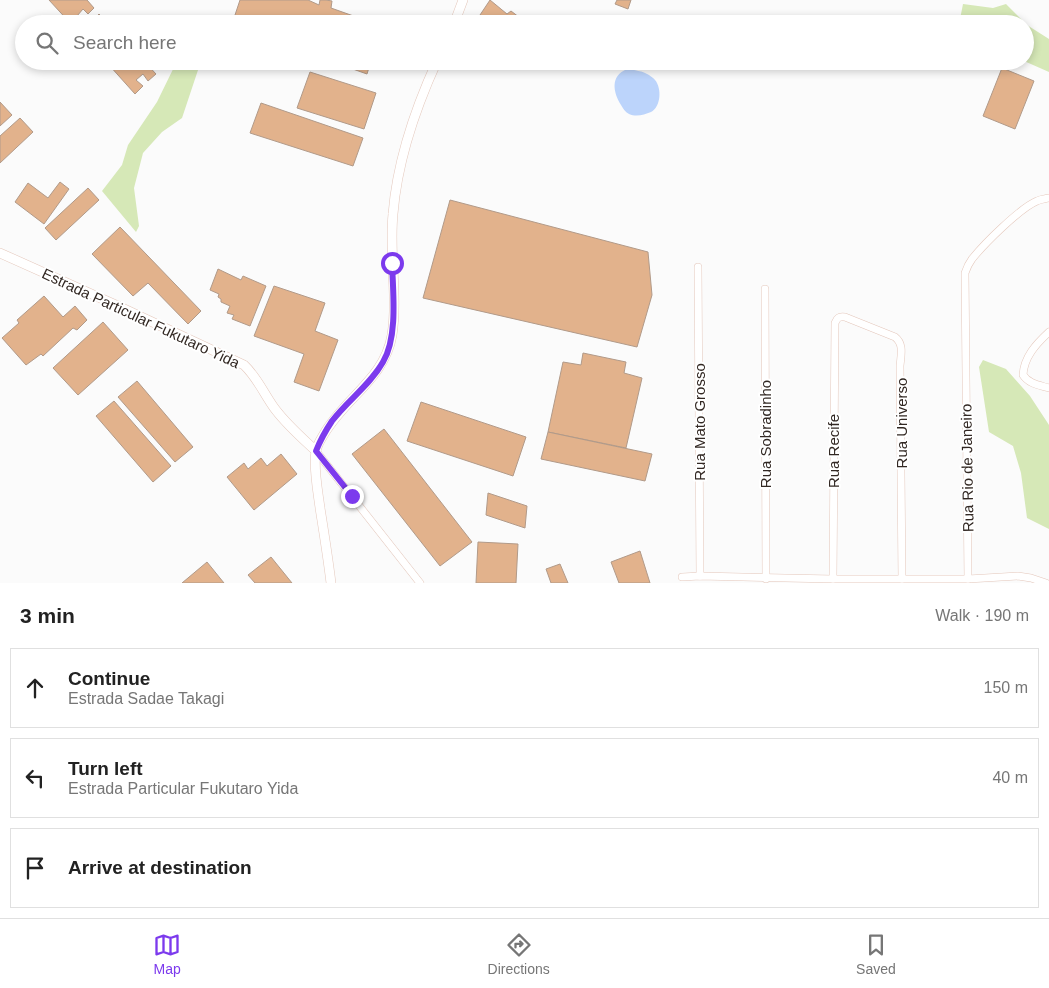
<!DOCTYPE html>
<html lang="en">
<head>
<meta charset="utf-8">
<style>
	:root { --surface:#fff; --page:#f6f6f6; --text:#222; --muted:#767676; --line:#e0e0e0; --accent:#7c3aed }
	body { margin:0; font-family:Helvetica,sans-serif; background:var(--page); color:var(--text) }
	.stop { position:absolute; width:15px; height:15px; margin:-11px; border:4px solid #7c3aed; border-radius:50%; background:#fff }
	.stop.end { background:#7c3aed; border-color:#fff; box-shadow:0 1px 5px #0008 }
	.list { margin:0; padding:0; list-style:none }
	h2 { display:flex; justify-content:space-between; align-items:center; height:65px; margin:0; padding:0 20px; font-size:21px }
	h2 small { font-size:16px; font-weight:400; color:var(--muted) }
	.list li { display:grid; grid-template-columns:32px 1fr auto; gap:15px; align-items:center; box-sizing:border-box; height:80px; margin:0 10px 10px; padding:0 10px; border:1px solid var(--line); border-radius:0px }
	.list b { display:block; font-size:19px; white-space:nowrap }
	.list p { margin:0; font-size:16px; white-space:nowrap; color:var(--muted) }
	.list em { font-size:16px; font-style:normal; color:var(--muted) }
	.icon { flex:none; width:28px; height:28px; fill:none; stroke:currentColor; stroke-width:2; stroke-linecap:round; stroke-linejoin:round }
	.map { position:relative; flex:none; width:1049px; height:583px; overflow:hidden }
	.search { position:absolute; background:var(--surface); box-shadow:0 2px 8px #0003; left:15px; right:15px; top:15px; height:55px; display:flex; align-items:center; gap:12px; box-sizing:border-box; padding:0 18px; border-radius:28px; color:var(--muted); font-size:19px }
	.sheet { height:335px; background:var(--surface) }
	nav { display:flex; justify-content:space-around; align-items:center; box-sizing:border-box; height:70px; border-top:1px solid var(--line); background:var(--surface); font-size:14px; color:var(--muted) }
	nav a { display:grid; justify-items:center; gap:2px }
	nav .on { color:var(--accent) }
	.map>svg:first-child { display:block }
</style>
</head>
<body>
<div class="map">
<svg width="1049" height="583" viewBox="0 0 1049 583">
	<rect width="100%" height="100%" fill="#fbfbfb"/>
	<g fill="#d6e8b7">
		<path d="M963,4l30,4 13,-4 21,21 22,14v33l-25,-11h1v-37h-66z"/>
		<path d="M177,61h24l-19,57 -20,14 -19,21 -9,35 5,38 -3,6 -34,-41 20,-26 6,-20 29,-43z"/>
		<path d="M983,360l23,9 24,27 19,29v104l-22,-11 -6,-45 -8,-27 -24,-14 -10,-65z"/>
	</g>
	<path fill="#bcd4fb" d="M627,69c7,1 16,2 22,6 2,2 5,3 6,5 7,8 6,27 -4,32 -7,3 -15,5 -22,2 -4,-2 -6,-6 -8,-9 -8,-13 -11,-29 6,-36z"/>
	<g fill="#e2b28c" stroke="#b19a89">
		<path d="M49,0h38l7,8 -6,6 -5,-5 -6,7 4,4 -4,4h-6z"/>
		<path d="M240,0h68l11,5 1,-5h6l6,1 -1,7 45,16h-144z"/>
		<path d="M490,0l17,14 4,-3 17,13h-37l-11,-9z"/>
		<path d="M617,0h14l-3,9 -13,-5z"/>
		<path d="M99,14l10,10h-15l-2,-3z"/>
		<path d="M113,61h4l3,3 3,-3h21l12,13 -8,7 -5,-7 -7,6 7,6 -8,8 -26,-29z"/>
		<path d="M330,61h41l-4,13z"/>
		<path d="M1002,68l32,13 -19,48 -32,-13z"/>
		<path d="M310,72l66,21 -12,36 -67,-21z"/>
		<path d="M0,102l12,13 -12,11z"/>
		<path d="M261,103l102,35 -10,28 -103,-33z"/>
		<path d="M20,118l13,14 -33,31v-27z"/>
		<path d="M60,182l9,7 -25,35 -29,-22 13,-19 20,15z"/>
		<path d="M88,188l11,12 -43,40 -11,-12z"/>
		<path d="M450,200l198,52 4,43 -15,52 -214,-49z"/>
		<path d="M120,227l81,84 -13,13 -40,-41 -15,13 -41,-42z"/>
		<path d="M218,269l23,11 2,-4 23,10 -16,40 -18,-7 2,-4 -7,-2 3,-7 -9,-4v-3l-3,-2 1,-3 -9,-4z"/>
		<path d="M274,286l51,17 -10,28 23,9 -19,51 -25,-9 10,-28 -50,-18z"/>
		<path d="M44,296l19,21 12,-11 12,14 -10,10 -4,-2 -30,28 -2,-2 -15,11 -24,-27 17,-15 -2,-3z"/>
		<path d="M103,322l25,28 -50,45 -25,-27z"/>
		<path d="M583,353l43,9 -2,11 18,5 -16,70 -78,-16 15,-70 18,3z"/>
		<path d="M137,381l56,66 -18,15 -57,-65z"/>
		<path d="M114,401l57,65 -18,16 -57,-66z"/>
		<path d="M421,402l105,35 -13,39 -106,-35z"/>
		<path d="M384,429l88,113 -32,24 -88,-112z"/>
		<path d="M548,432l104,22 -7,27 -104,-22z"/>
		<path d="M281,454l16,20 -43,36 -27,-33 17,-14 4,6 13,-11 6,8z"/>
		<path d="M488,493l39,13 -2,22 -39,-13z"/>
		<path d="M478,542l40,2 -2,39h-40z"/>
		<path d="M640,551l10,32h-31l-8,-21z"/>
		<path d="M271,557l21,26h-37l-7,-8z"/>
		<path d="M207,562l17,21h-42z"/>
		<path d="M560,564l8,19h-17l-5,-14z"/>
	</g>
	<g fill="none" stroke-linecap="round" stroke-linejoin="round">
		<defs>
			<g id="minor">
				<path d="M698,267l2,309"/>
				<path d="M765,289l1,290"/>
				<path d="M1049,332c-13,12 -25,25 -26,43 6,9 16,10 26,13"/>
				<path d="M316,451l104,132"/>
				<path d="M682,577l18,-1 133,3h135l50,-3 13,2 15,5"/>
				<path d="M833,579l2,-256c2,-5 4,-7 10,-6l50,20c9,7 6,18 5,29l2,213"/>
				<path d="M968,579l-3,-306c2,-6 4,-10 7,-14 12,-15 48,-51 65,-58 4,-2 8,-2 12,-3"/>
			</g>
			<g id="tertiary">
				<path d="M454,24l9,-24"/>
				<path d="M0,253l116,52 128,60c13,12 20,29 31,44 12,16 27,29 41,42"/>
				<path d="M331,583c-3,-25 -7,-50 -11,-75 -2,-16 -7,-41 -4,-57 1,-6 5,-12 8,-17 21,-36 61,-56 68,-99 6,-39 -3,-82 1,-121 4,-51 23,-107 44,-153"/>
			</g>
		</defs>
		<use href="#minor" stroke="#e4c7bb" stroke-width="8"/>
		<use href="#tertiary" stroke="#e4c7bb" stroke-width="10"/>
		<use href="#minor" stroke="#fff" stroke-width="7"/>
		<use href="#tertiary" stroke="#fff" stroke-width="9"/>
	</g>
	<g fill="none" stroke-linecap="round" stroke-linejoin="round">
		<path stroke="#7c3aed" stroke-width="6" d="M352,496l-36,-45c4,-10 10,-21 16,-30 16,-21 38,-36 51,-59 15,-25 10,-70 9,-99"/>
	</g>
	<g text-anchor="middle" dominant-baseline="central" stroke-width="4" stroke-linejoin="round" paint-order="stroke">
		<g font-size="15" fill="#322823" stroke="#fff">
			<text transform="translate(141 318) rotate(25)">Estrada Particular Fukutaro Yida</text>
			<text transform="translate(699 422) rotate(-90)">Rua Mato Grosso</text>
			<text transform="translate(901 423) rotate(-90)">Rua Universo</text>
			<text transform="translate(765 434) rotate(-90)">Rua Sobradinho</text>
			<text transform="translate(833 451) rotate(-90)">Rua Recife</text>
			<text transform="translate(967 468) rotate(-91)">Rua Rio de Janeiro</text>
		</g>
	</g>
</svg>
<div class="stop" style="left:392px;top:263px"></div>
<div class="stop end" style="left:352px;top:496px"></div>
<div class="search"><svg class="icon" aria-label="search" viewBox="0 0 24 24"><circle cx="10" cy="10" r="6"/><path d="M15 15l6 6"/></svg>Search here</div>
</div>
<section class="sheet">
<h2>3 min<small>Walk · 190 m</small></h2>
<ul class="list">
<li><svg class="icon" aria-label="ahead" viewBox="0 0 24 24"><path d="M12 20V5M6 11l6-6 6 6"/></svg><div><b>Continue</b><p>Estrada Sadae Takagi</p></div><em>150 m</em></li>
<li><svg class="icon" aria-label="left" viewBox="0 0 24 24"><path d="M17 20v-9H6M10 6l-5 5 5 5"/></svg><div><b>Turn left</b><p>Estrada Particular Fukutaro Yida</p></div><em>40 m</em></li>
<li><svg class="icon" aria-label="arrive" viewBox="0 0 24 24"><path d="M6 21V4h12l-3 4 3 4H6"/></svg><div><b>Arrive at destination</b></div></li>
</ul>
</section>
<nav>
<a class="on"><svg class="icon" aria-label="map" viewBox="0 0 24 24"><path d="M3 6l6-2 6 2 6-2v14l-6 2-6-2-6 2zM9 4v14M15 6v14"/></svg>Map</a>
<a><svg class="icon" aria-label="directions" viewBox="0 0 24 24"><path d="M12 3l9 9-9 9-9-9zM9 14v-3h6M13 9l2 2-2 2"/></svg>Directions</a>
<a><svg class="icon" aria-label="saved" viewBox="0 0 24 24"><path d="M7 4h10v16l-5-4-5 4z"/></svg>Saved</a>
</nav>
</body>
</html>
